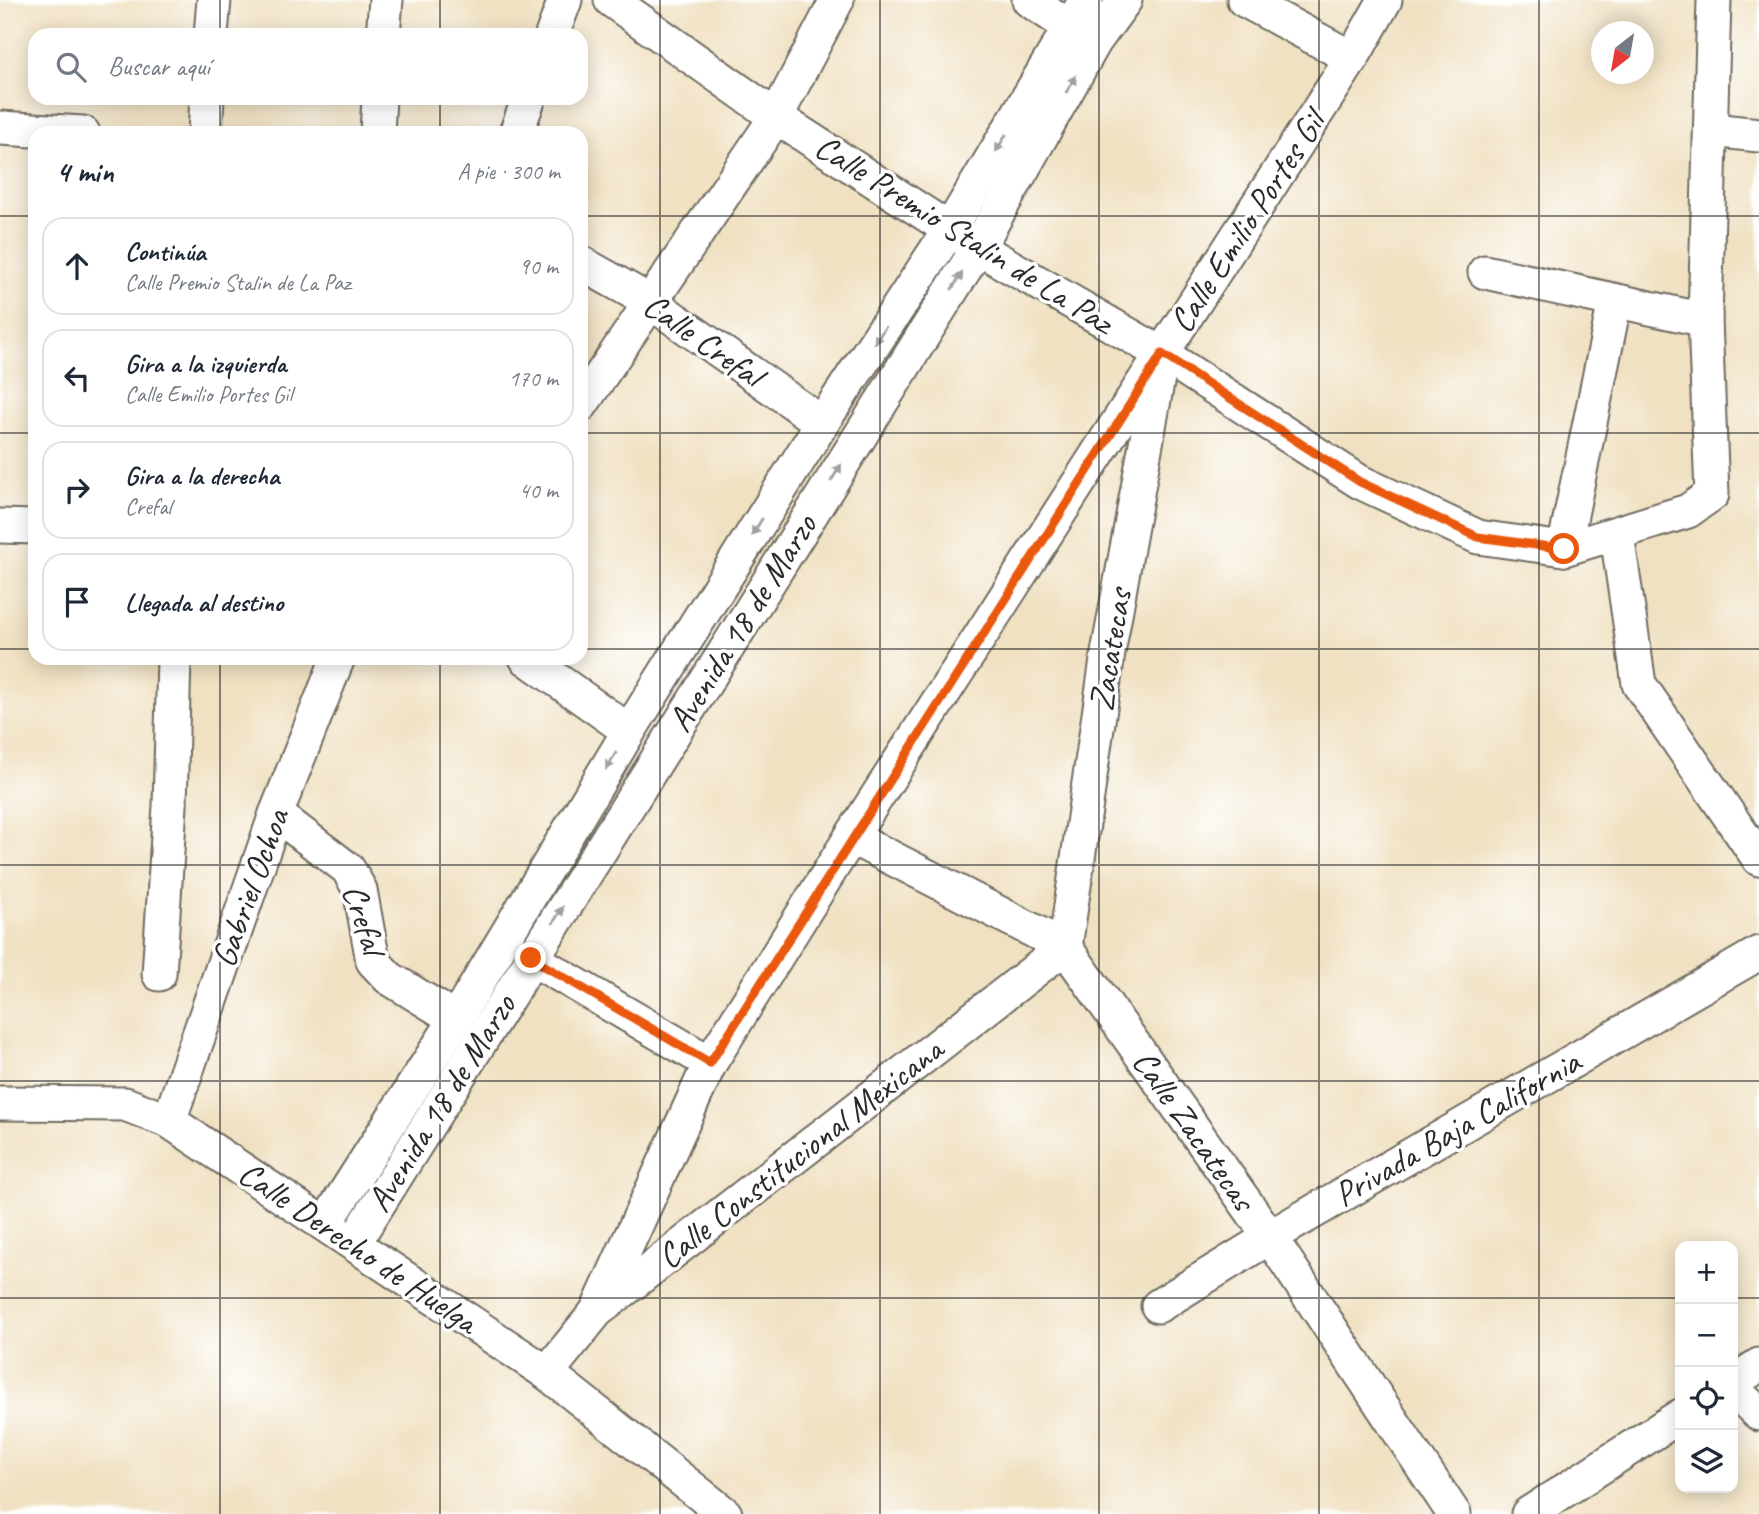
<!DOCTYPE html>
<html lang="es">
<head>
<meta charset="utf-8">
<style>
	:root { --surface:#fff; --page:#f6f6f7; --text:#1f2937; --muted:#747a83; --line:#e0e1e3 }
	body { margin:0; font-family:Caveat,sans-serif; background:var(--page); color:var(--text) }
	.controls { position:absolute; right:21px; bottom:21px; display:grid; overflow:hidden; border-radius:14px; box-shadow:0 4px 18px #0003 }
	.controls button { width:63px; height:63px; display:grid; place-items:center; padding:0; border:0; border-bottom:2px solid var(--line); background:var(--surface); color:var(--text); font:35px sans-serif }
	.compass { position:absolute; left:1591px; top:21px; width:63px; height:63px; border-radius:50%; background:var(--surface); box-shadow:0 4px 18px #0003; rotate:211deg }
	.stop { position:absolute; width:21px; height:21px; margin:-16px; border:5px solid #ea580c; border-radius:50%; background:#fff }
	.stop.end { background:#ea580c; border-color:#fff; box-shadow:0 2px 7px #0008 }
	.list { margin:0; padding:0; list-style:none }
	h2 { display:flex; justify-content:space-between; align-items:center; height:91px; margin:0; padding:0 28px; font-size:30px }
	h2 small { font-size:23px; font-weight:400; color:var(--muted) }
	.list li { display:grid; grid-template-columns:46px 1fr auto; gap:21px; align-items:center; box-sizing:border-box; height:98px; margin:0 14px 14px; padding:0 14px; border:2px solid var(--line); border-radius:21px }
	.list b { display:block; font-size:26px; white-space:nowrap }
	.list p { margin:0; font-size:23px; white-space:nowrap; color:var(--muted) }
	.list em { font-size:23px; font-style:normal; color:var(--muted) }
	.icon { flex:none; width:38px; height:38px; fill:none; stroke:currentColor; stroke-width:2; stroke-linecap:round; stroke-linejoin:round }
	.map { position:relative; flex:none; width:1759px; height:1514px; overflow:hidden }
	.search { position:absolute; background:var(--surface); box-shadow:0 4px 18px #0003; left:28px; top:28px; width:560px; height:77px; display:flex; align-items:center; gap:18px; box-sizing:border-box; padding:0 24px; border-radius:21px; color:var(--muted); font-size:26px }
	.panel { position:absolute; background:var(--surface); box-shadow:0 4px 18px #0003; left:28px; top:126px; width:560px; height:539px; border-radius:21px }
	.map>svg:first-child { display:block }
</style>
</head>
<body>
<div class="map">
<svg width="1759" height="1514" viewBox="0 0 1759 1514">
	<rect width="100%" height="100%" fill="#fff"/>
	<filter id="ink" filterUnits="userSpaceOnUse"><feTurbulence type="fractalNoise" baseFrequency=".0143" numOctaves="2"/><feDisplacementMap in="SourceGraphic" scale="14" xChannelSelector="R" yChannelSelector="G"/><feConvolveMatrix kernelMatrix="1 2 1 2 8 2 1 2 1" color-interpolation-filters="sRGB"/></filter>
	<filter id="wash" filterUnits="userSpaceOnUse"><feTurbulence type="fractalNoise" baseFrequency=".00686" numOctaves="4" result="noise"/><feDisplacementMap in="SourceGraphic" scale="28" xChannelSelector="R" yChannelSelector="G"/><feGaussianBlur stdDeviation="1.57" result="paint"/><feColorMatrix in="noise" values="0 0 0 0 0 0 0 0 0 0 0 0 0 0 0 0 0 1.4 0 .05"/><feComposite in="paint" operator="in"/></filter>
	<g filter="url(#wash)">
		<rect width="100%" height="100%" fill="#f0e1c2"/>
	</g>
	<g filter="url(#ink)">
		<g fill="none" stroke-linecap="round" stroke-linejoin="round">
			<defs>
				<g id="minor">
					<path d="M611,0l165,117 202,131 184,106 198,128 118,55 86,12 124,-38 24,-17 -7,-174 9,-320"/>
					<path d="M1029,0l41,27"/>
					<path d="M1244,0l108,58"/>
					<path d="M211,35l3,-35"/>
					<path d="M383,35l3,-35"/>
					<path d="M552,35l13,-35"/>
					<path d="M0,128l83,5"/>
					<path d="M1711,130l48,5"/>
					<path d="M205,133l2,-35"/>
					<path d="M377,133l2,-35"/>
					<path d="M516,133l13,-35"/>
					<path d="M581,263l68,38 173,122"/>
					<path d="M1485,272l220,48"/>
					<path d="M581,405l195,-288 61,-117"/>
					<path d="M0,526l35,1"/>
					<path d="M1617,535l22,149 120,175"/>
					<path d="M1564,549l51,-248"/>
					<path d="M526,658l103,73"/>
					<path d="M276,814l72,55 12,21 13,71 16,17 67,41"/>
					<path d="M851,837l214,110 205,290 184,277"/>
					<path d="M1065,947l43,-294 51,-281"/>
					<path d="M531,958l179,105"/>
					<path d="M159,974l11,-168 4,-148"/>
					<path d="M0,1103l125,1 44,17 378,252 178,141"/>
					<path d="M169,1121l107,-307 62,-156"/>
					<path d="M326,1223l130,-204 173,-288 193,-308 128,-194 136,-229"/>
					<path d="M354,1243l624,-995 117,-207 30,-41"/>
					<path d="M1158,1306l112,-69 489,-284"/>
					<path d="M597,1311l113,-248 141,-226 501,-779 33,-58"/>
					<path d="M547,1373l50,-62 468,-364"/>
					<path d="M1733,1382l26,-17"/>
					<path d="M1733,1389l26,25"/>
					<path d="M1528,1514l152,-98"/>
				</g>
			</defs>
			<use href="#minor" stroke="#706b60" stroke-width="37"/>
			<use href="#minor" stroke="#fff" stroke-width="33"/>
		</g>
		<defs><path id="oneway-solid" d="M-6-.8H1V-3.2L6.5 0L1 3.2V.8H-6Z" transform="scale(1.75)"/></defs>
		<g fill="#a0a0a0">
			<use href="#oneway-solid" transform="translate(1071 84) rotate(-60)"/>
			<use href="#oneway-solid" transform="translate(1001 143) rotate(121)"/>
			<use href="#oneway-solid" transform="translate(957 281) rotate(-58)"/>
			<use href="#oneway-solid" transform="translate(880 335) rotate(123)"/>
			<use href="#oneway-solid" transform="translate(836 473) rotate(-58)"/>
			<use href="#oneway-solid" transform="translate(757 527) rotate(122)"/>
			<use href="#oneway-solid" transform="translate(611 761) rotate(121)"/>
			<use href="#oneway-solid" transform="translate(558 915) rotate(-58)"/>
		</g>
	</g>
	<g fill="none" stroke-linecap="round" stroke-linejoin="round" filter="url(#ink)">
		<path stroke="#ea580c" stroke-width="9" d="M531,958l179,105 452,-709 198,128 118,55 86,12"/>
	</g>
	<path fill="none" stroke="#2b2b2b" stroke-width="2" stroke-opacity="0.55" d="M220,0v35M440,0v35M660,0v1514M880,0v1514M1099,0v1514M1319,0v1514M1539,0v1514M220,98v35M440,98v35M0,216h35M581,216h1178M0,433h35M581,433h1178M0,649h35M581,649h1178M220,658v856M440,658v856M0,865h1759M0,1081h1759M0,1298h1680M1733,1298h26"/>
	<g text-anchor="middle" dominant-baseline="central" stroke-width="7" stroke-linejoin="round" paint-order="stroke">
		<g font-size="35" fill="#2b2b2b" stroke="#fff">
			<text transform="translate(1247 222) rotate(-57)">Calle Emilio Portes Gil</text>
			<text transform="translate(964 234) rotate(32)">Calle Premio Stalin de La Paz</text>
			<text transform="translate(703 340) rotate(35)">Calle Crefal</text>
			<text transform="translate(742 623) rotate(-58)">Avenida 18 de Marzo</text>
			<text transform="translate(1110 650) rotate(-81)">Zacatecas</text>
			<text transform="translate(250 888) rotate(-70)">Gabriel Ochoa</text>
			<text transform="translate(364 919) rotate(72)">Crefal</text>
			<text transform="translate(441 1103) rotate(-58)">Avenida 18 de Marzo</text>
			<text transform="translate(1457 1128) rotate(-30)">Privada Baja California</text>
			<text transform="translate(1194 1130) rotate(55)">Calle Zacatecas</text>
			<text transform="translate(800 1153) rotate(-38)">Calle Constitucional Mexicana</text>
			<text transform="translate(358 1247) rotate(34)">Calle Derecho de Huelga</text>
		</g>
	</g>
</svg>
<div class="controls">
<button>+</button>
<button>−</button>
<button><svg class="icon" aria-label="locate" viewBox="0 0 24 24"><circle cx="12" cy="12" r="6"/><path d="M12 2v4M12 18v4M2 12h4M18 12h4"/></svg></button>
<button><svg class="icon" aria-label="layers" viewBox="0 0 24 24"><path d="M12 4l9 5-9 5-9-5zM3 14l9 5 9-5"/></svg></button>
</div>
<svg class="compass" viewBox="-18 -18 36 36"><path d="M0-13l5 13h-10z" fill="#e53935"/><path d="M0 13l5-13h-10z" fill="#747a83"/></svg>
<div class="stop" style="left:1564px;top:549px"></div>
<div class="stop end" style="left:531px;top:958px"></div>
<div class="search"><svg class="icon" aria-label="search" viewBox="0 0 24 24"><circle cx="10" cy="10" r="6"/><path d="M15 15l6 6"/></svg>Buscar aquí</div>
<section class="panel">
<h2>4 min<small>A pie · 300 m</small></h2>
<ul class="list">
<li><svg class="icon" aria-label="ahead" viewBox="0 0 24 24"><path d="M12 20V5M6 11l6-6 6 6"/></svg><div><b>Continúa</b><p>Calle Premio Stalin de La Paz</p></div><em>90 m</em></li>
<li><svg class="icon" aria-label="left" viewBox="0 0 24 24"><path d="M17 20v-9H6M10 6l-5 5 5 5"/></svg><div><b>Gira a la izquierda</b><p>Calle Emilio Portes Gil</p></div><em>170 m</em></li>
<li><svg class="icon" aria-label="right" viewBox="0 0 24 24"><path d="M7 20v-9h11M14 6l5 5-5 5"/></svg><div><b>Gira a la derecha</b><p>Crefal</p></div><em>40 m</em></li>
<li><svg class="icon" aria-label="arrive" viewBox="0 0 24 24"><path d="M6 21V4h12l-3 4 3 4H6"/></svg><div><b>Llegada al destino</b></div></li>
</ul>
</section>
</div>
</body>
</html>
